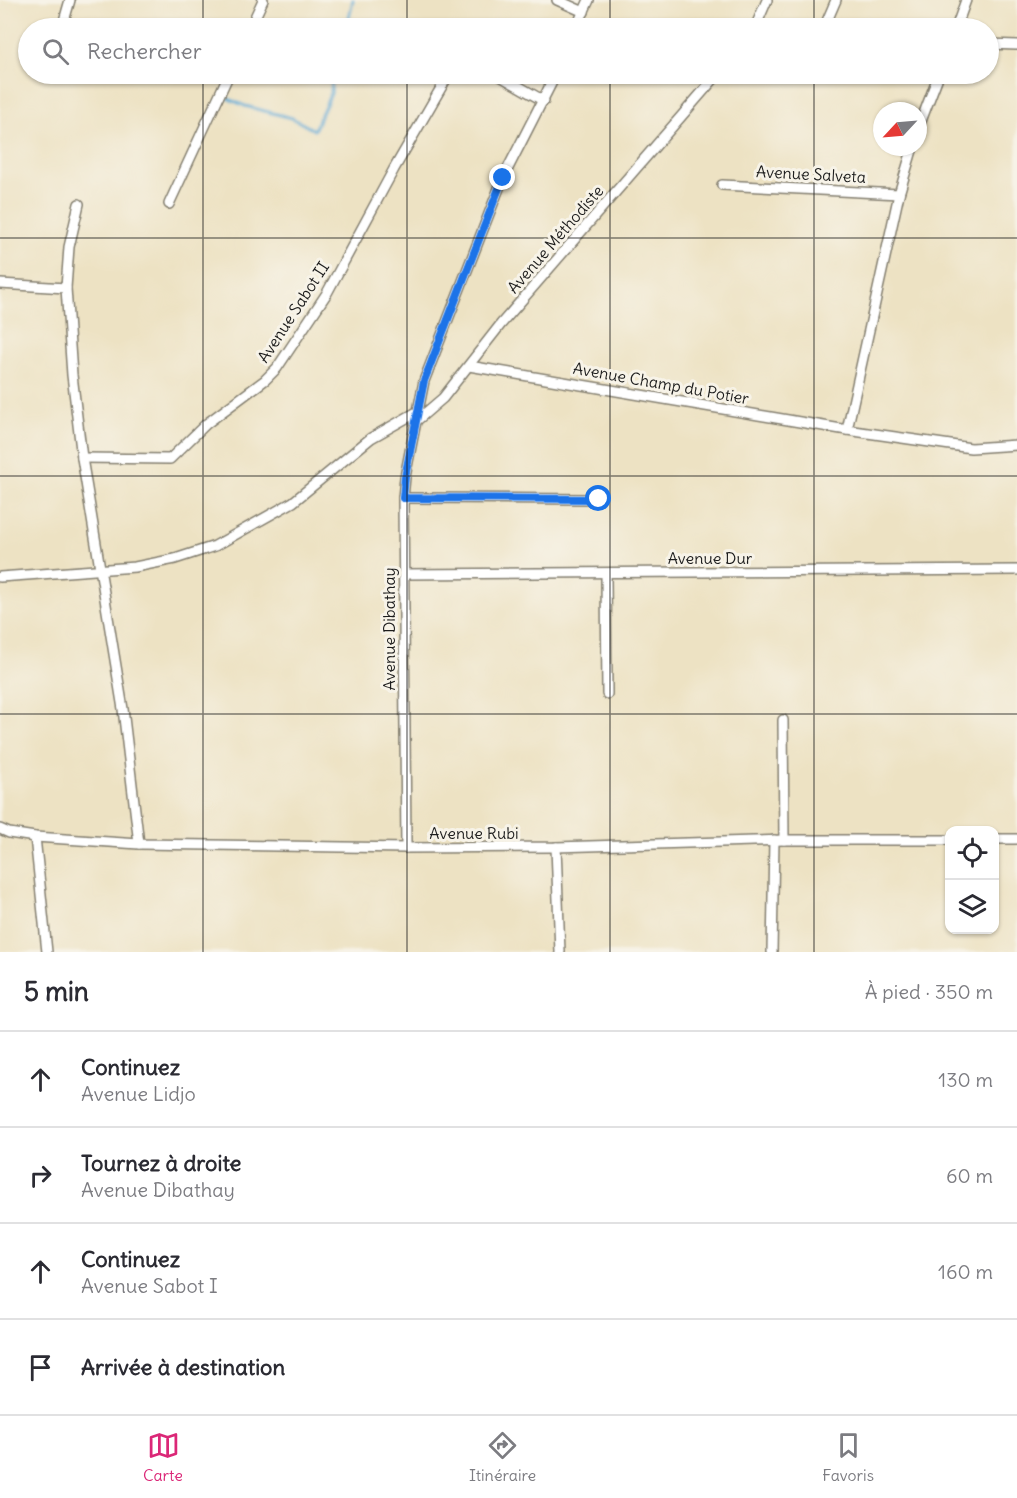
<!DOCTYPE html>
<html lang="fr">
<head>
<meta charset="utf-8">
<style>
	:root { --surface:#fff; --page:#f7f7f7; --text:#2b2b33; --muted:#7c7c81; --line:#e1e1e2; --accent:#db2777 }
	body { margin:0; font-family:Delius,sans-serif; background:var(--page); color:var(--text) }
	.controls { position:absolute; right:18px; bottom:18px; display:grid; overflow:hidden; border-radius:12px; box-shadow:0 2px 4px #0004 }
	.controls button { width:54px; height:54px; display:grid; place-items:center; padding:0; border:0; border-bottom:2px solid var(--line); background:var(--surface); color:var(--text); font:30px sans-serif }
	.compass { position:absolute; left:873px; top:102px; width:54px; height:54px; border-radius:50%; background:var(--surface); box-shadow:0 2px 4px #0004; rotate:244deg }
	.stop { position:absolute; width:18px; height:18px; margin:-14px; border:4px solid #1a73e8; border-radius:50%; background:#fff }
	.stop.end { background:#1a73e8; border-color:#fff; box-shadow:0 2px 6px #0008 }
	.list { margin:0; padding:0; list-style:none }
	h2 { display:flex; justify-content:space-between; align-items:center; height:78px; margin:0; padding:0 24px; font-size:26px }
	h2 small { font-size:20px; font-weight:400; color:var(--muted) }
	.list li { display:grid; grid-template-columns:39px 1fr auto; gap:18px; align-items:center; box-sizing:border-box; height:96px; padding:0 24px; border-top:2px solid var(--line) }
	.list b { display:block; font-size:22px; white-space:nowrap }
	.list p { margin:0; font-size:20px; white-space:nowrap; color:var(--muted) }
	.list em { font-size:20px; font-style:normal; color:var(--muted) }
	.icon { flex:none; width:33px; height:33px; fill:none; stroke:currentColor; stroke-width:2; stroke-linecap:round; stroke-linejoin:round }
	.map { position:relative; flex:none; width:1017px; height:952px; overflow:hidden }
	.search { position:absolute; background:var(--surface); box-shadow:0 2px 4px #0004; left:18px; right:18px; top:18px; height:66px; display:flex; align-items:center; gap:15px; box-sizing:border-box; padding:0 21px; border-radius:33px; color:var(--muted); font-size:22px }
	.sheet { height:462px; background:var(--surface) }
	nav { display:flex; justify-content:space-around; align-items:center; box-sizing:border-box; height:84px; border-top:2px solid var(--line); background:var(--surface); font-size:16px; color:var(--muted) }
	nav a { display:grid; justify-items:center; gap:3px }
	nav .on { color:var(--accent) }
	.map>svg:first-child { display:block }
</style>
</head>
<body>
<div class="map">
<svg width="1017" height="952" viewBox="0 0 1017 952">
	<rect width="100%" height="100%" fill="#f7f3e8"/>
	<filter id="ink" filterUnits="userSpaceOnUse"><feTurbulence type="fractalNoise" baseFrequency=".0167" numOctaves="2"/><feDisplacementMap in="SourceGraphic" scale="12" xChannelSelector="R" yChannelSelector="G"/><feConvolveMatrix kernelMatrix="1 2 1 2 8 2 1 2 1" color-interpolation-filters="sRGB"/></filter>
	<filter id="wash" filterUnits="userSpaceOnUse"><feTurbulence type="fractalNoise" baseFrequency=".008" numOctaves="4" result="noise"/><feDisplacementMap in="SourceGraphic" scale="24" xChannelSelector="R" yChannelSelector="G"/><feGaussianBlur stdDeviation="1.35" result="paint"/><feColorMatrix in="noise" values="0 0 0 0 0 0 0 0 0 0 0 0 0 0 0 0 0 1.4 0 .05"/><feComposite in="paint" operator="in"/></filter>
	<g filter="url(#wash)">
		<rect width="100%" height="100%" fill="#ede2c3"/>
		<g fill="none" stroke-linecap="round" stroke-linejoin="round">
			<g stroke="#5ba9d4" stroke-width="3">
				<path d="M344,28l5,-10 4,-18"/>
				<path d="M227,98l18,8 47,12 22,12 17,-37 1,-19"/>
			</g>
		</g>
	</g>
	<g filter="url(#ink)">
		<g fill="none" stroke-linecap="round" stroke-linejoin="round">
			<defs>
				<g id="street">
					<path d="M557,0l27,12"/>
					<path d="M62,28l8,-28"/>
					<path d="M250,28l13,-28"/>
					<path d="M576,28l13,-28"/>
					<path d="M755,28l12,-28"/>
					<path d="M824,28l12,-28"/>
					<path d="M956,28l10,-28"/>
					<path d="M988,44l29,1"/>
					<path d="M497,74l47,27"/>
					<path d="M48,76v-2"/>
					<path d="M918,129l21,-55"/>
					<path d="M722,185l177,9"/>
					<path d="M79,204l-10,43 -3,41 6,87 10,83 41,251 16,135"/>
					<path d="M169,204l60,-130"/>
					<path d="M0,284l66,4"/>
					<path d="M469,366l378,64 124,18 46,-3"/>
					<path d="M415,422l28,-24 58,-74 217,-250"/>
					<path d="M847,430l52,-236 14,-47"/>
					<path d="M82,458l88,1 36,-35 59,-44 12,-12 50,-75 67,-124 55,-95"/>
					<path d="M403,498l196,1"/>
					<path d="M404,574l613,-4"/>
					<path d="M606,574l1,120"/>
					<path d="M0,577l135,-10 40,-8 40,-13 78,-44 78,-64 46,-26"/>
					<path d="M783,720l1,120"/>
					<path d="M0,829l9,4 26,4 104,7 267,4 150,-1 228,-7h166"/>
					<path d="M35,837l12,115"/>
					<path d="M994,839h23"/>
					<path d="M556,847l4,105"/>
					<path d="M406,848l-3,-350 2,-21 19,-96 79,-203 53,-104"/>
					<path d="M772,952l2,-112"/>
				</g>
			</defs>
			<use href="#street" stroke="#847f70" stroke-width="12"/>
			<use href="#street" stroke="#fff" stroke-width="9"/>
		</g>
	</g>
	<g fill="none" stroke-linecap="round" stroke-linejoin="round" filter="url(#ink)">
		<path stroke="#1a73e8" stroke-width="8" d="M503,178l-79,203 -19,96 -2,21 196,1"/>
	</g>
	<path fill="none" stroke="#1c1c1c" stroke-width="1.5" stroke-opacity="0.55" d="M203,0v28M407,0v28M610,0v28M814,0v28M203,74v878M407,74v878M610,74v878M814,74v878M0,238h1017M0,476h1017M0,714h1017"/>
	<g text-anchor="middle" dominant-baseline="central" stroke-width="6" stroke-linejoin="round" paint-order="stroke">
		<g font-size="16" fill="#1c1c1c" stroke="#f7f3e8">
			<text transform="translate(811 174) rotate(3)">Avenue Salveta</text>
			<text transform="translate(555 239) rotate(-49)">Avenue Méthodiste</text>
			<text transform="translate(293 312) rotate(-57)">Avenue Sabot II</text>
			<text transform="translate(661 383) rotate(10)">Avenue Champ du Potier</text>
			<text x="710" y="558">Avenue Dur</text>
			<text transform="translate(389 629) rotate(-90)">Avenue Dibathay</text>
			<text x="474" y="833">Avenue Rubi</text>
		</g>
	</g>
</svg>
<div class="controls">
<button><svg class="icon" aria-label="locate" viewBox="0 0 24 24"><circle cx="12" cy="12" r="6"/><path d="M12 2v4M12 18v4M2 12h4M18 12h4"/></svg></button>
<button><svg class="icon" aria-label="layers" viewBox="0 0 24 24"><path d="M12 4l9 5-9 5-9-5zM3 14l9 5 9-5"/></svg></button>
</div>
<svg class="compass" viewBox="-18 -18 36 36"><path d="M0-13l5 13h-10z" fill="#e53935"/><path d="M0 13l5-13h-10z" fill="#7c7c81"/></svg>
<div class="stop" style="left:599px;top:499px"></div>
<div class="stop end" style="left:503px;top:178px"></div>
<div class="search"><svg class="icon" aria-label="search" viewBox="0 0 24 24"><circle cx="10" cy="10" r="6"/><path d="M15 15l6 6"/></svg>Rechercher</div>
</div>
<section class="sheet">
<h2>5 min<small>À pied · 350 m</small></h2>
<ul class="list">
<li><svg class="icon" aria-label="ahead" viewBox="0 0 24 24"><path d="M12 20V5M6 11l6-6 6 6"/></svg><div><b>Continuez</b><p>Avenue Lidjo</p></div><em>130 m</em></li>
<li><svg class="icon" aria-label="right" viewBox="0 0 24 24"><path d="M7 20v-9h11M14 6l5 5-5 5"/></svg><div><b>Tournez à droite</b><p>Avenue Dibathay</p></div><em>60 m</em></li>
<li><svg class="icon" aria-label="ahead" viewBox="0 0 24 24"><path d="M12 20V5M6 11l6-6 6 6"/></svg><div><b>Continuez</b><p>Avenue Sabot I</p></div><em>160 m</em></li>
<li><svg class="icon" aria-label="arrive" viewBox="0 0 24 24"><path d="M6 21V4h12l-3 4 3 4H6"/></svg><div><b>Arrivée à destination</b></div></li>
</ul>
</section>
<nav>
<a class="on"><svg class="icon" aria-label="map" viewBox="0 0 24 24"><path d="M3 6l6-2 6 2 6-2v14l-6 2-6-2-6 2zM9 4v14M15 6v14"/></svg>Carte</a>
<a><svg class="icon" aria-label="directions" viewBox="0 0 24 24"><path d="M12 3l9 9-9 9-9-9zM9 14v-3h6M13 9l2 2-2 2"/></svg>Itinéraire</a>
<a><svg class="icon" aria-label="saved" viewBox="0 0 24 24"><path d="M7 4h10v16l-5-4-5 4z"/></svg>Favoris</a>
</nav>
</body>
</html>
